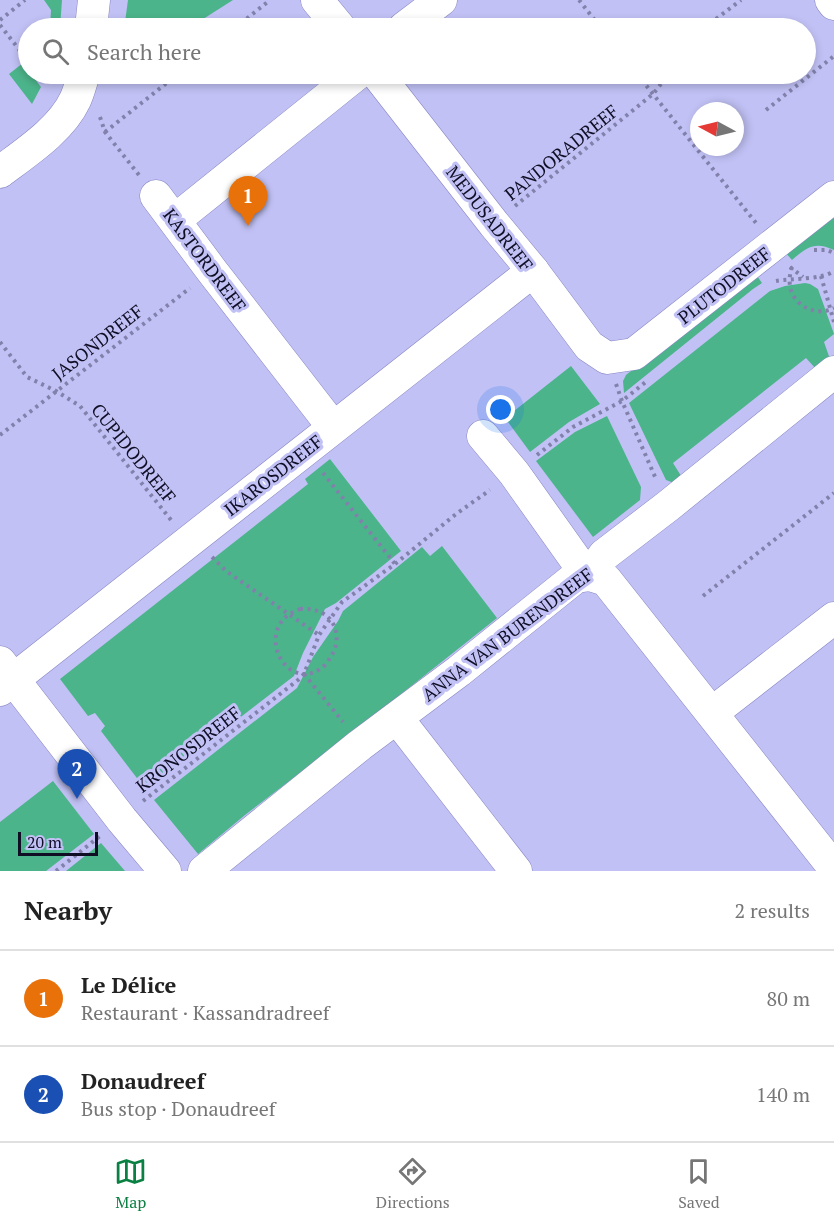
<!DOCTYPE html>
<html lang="en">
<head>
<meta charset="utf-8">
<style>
	:root { --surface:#fff; --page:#f2f2f2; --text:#222; --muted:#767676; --line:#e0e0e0; --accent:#0b8043 }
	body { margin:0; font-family:"PT Serif",serif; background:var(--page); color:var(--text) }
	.compass { position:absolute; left:690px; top:102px; width:54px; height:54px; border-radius:50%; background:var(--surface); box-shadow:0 3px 9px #0003; rotate:277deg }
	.scale { position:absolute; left:18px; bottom:15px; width:80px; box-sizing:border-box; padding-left:6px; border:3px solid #100e25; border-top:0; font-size:16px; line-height:21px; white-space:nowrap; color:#100e25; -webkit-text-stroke:4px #c1c1f5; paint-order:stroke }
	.you { position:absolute; left:501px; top:410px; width:21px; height:21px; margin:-15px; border:4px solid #fff; border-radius:50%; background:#1a73e8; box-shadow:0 0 0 9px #1a73e833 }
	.badge { display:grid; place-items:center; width:39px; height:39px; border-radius:50%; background:var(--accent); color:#fff; font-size:20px; font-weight:700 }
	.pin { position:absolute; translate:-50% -50px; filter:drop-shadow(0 2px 3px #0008) }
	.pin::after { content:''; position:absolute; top:32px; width:21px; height:18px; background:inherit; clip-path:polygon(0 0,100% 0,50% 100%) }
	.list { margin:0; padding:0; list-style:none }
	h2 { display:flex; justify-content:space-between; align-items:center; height:78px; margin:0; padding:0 24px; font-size:26px }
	h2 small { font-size:20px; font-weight:400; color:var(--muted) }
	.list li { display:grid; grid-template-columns:39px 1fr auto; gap:18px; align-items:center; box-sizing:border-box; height:96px; padding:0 24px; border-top:2px solid var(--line) }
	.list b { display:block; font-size:22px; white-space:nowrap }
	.list p { margin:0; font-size:20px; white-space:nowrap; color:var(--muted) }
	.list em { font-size:20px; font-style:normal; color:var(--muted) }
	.icon { flex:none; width:33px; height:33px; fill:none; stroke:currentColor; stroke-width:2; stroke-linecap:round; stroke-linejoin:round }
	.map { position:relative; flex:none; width:834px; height:871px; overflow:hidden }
	.search { position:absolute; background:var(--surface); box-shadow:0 3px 9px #0003; left:18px; right:18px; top:18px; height:66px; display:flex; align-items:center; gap:15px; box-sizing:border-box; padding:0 21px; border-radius:33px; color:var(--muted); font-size:22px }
	.sheet { height:270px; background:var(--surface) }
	nav { display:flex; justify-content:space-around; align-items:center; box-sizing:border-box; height:84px; border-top:2px solid var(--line); background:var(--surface); font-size:16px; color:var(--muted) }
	nav a { display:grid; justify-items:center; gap:3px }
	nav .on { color:var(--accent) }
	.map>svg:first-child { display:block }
</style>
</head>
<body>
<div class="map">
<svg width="834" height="871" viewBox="0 0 834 871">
	<rect width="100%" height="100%" fill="#c1c1f5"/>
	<g fill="#4cb48b">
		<path d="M44,0h18l-2,28h-10l1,-18z"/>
		<path d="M128,0h105l-44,28h-59l-5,-6z"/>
		<path d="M23,63l5,7v4h3l10,13 -9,17 -23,-30z"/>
		<path d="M834,211v39c-19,-9 -27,-3 -42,10l-8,-9z"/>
		<path d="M755,273l7,10 -9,6 -129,104 -1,-12 3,-6z"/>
		<path d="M805,283l5,1 8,5 16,45 -10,8 7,20 -14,8 -11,-12 -133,105 10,16 -9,4 -8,-3 -37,-77 141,-112 15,-5z"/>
		<path d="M571,366l29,38 -31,18 -39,30 -25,-34z"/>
		<path d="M607,416l34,71 -1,13 -47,37 -57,-76 39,-29z"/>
		<path d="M330,459l71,92 -65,52 -11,6 -22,44 -9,23 -148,114 -45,-59 4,-5 -10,-13 -7,3 -28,-37 248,-195 -3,-5z"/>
		<path d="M442,546l55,72 -150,119 -102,78 -47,39 -44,-54 143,-112 16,-31 25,-36 5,-10 79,-64 8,9z"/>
		<path d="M53,781l41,53 -48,37h-46v-49z"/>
		<path d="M101,843l24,28h-59z"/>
	</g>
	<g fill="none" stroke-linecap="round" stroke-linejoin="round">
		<defs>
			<g id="minor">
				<path d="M317,0l23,28"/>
				<path d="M831,0l3,4"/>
				<path d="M91,28l3,-28"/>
				<path d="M404,28l37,-28"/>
				<path d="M377,74l117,150 39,47 56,75 18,12 27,-4 200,-157"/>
				<path d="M0,172c25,-19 61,-42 75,-72 4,-8 6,-18 9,-26"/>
				<path d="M156,196l56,75 121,156"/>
				<path d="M175,220l182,-146"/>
				<path d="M483,436l31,37 64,90 12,12 16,5 228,288"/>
				<path d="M0,662l122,158 43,51"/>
				<path d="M0,690l533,-419"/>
				<path d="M712,713l122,-95"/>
				<path d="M397,718l119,153"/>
				<path d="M204,871l156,-126 99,-74 117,-94 14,-2 14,-20 64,-49 166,-134"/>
			</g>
		</defs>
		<use href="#minor" stroke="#8887c4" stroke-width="33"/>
		<g stroke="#8281ab" stroke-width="4" stroke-dasharray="3 4.5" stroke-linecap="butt">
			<path d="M579,0l22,28"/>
			<path d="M0,20l25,-20"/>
			<path d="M0,25l28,36"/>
			<path d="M235,28l35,-28"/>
			<path d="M704,28l37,-28"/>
			<path d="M38,74l4,4 11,4"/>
			<path d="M637,74l119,149"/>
			<path d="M766,110l68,-54"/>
			<path d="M100,117l5,15 34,43"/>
			<path d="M105,132l73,-58"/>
			<path d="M515,206l138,-112 16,-20"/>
			<path d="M814,250h13l7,3"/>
			<path d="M790,267l13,10"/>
			<path d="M792,267c-2,6 -3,12 -2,19 3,20 26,31 44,22"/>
			<path d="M821,276l13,46"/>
			<path d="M776,281c16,-3 46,-1 58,-10"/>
			<path d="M0,342l27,35 29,14 24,15 91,114"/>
			<path d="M616,384l6,17 34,78"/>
			<path d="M0,435l190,-147"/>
			<path d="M537,455l36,-28 49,-26 25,-20"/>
			<path d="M323,473l72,91"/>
			<path d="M212,557l14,14 93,64"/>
			<path d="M703,596l131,-103"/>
			<path d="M300,609c23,-2 40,12 36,36 -2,7 -6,14 -11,20 -33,31 -69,-25 -37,-50 3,-2 8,-4 12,-6z"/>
			<path d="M304,674l39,48"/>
			<path d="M143,801l155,-121 6,-6 15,-39 23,-33 53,-38 61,-50 34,-24"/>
			<path d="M56,871l44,-35"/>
		</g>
		<use href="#minor" stroke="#fff" stroke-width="32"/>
	</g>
	<g text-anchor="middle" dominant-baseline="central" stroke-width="6" stroke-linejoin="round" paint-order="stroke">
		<g font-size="18" fill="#100e25" stroke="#c1c1f5">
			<text transform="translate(561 152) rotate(-39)">PANDORADREEF</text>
			<text transform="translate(490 218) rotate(52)">MEDUSADREEF</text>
			<text transform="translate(205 260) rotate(53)">KASTORDREEF</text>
			<text transform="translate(724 285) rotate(-38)">PLUTODREEF</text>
			<text transform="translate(97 342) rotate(-38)">JASONDREEF</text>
			<text transform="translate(134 453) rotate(51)">CUPIDODREEF</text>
			<text transform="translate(273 475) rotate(-38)">IKAROSDREEF</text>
			<text transform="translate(507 634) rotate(-37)">ANNA VAN BURENDREEF</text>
			<text transform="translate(188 749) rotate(-38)">KRONOSDREEF</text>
		</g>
	</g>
</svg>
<svg class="compass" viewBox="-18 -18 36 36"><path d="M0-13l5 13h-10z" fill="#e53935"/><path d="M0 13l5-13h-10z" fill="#767676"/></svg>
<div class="scale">20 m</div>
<div class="you"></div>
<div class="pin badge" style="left:248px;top:226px;background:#e8710a">1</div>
<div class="pin badge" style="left:77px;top:799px;background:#1a4fb4">2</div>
<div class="search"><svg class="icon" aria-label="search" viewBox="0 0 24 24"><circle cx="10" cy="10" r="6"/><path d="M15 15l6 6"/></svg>Search here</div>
</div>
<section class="sheet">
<h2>Nearby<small>2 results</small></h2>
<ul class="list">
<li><span class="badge" style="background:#e8710a">1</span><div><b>Le Délice</b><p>Restaurant · Kassandradreef</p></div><em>80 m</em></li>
<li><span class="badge" style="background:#1a4fb4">2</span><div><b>Donaudreef</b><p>Bus stop · Donaudreef</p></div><em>140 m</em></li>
</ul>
</section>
<nav>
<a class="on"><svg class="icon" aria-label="map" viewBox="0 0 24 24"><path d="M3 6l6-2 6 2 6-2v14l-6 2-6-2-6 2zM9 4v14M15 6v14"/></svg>Map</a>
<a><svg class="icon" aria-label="directions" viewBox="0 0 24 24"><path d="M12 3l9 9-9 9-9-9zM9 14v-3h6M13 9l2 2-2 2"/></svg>Directions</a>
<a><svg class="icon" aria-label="saved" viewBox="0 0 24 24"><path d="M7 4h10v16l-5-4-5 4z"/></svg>Saved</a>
</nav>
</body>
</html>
